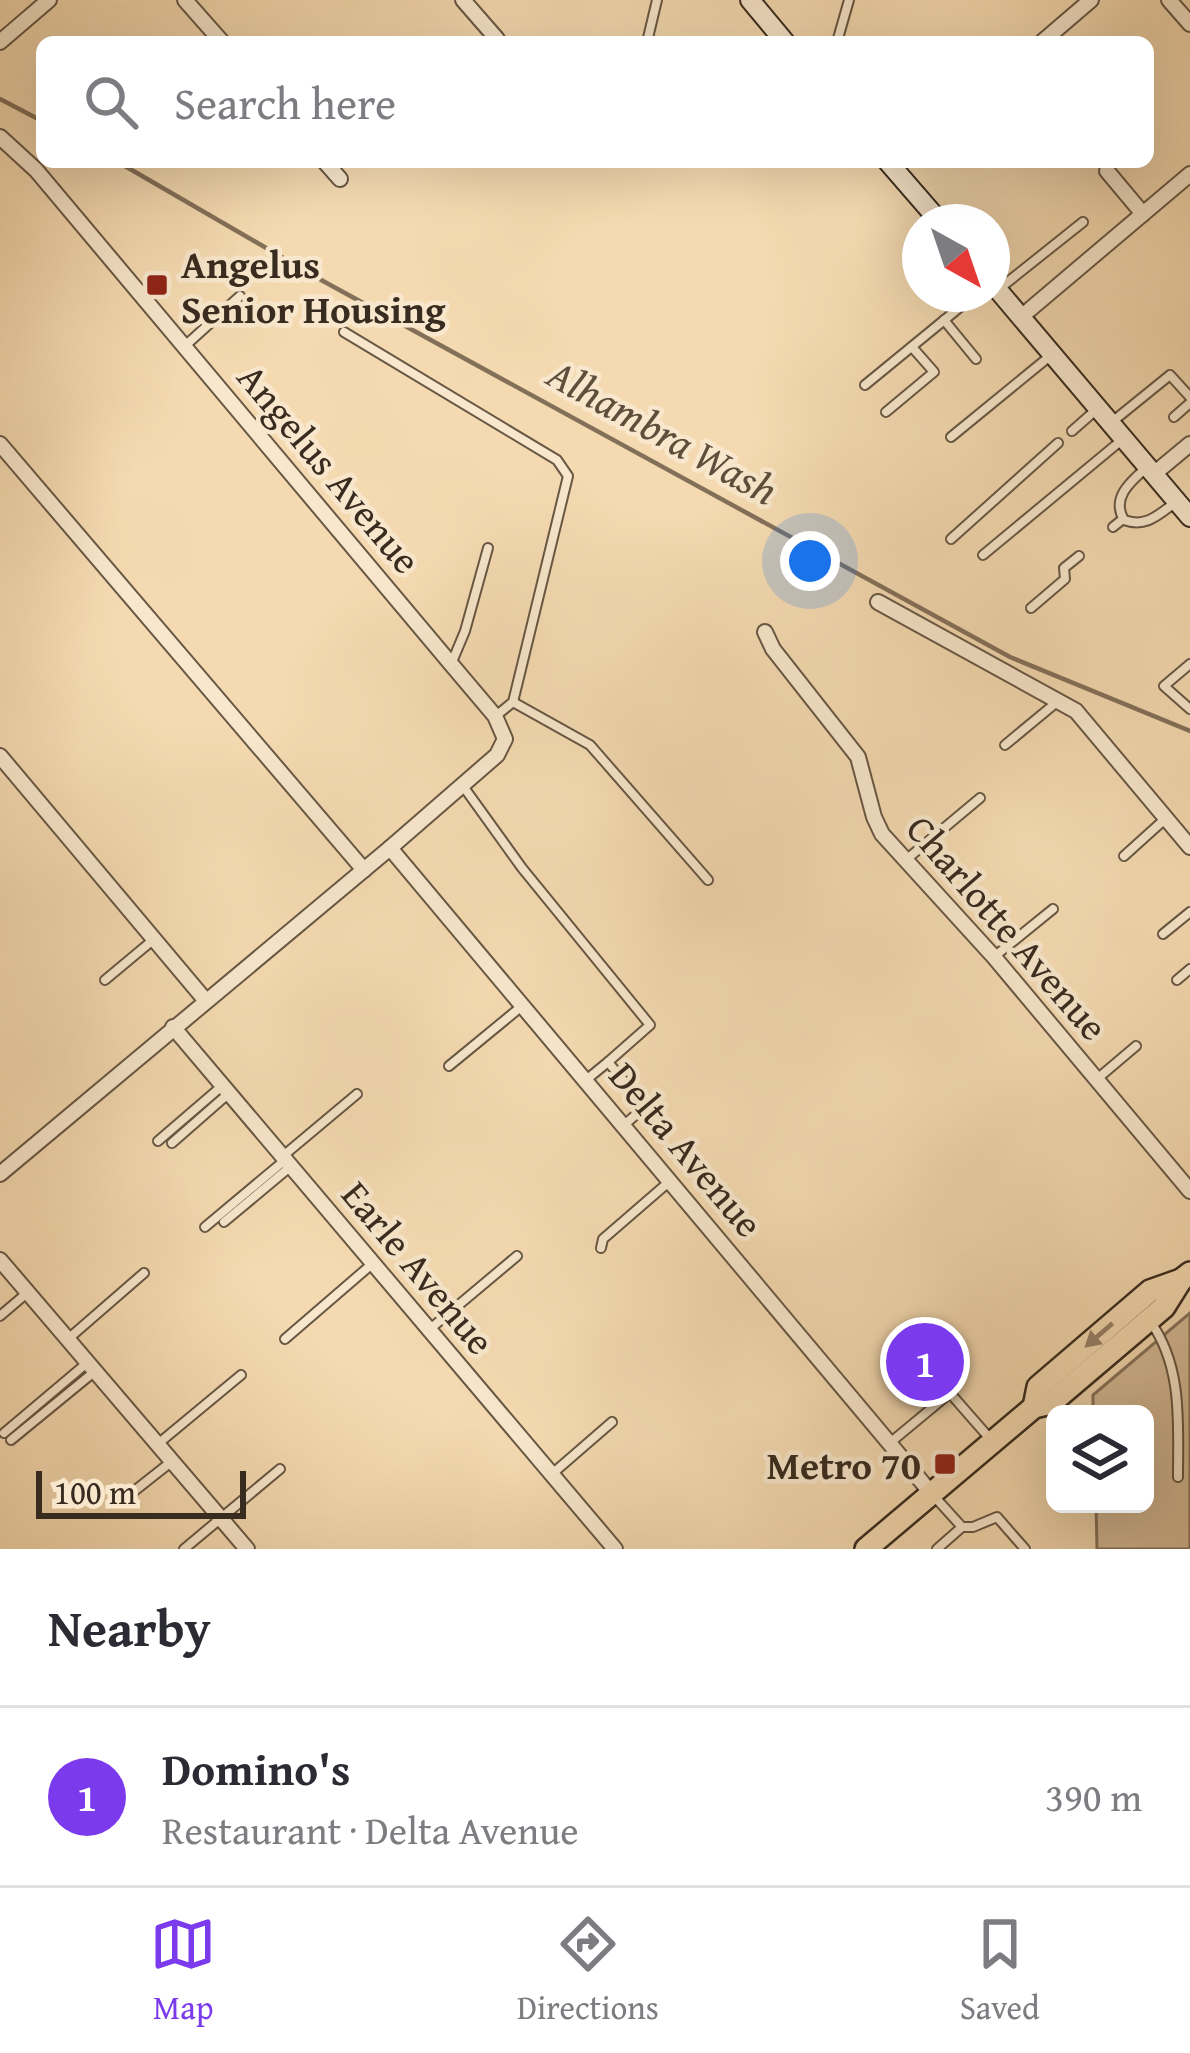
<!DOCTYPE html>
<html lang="en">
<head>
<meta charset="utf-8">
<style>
	:root { --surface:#fff; --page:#f2f2f3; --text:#2b2b33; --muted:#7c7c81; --line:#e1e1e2; --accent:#7c3aed }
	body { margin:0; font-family:"Gentium Book Plus",serif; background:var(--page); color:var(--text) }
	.controls { position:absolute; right:36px; bottom:36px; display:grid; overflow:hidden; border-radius:18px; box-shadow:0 12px 48px #0002 }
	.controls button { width:108px; height:108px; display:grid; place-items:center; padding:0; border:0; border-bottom:3px solid var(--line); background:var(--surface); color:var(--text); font:60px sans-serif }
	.compass { position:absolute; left:902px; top:204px; width:108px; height:108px; border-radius:50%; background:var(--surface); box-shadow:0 12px 48px #0002; rotate:140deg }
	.scale { position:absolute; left:36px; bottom:30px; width:210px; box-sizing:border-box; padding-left:12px; border:6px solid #382b1f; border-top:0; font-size:33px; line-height:42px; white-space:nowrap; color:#382b1f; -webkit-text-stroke:9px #f8e7cc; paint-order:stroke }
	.you { position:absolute; left:810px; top:561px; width:42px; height:42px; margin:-30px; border:9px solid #fff; border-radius:50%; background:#1a73e8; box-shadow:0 0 0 18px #1a73e833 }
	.badge { display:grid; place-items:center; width:78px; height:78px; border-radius:50%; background:var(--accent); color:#fff; font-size:39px; font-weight:700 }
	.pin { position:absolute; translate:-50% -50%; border:6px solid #fff; box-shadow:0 3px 12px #0006 }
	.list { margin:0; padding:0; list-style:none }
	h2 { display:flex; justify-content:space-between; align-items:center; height:156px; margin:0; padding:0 48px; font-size:51px }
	h2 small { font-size:39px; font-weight:400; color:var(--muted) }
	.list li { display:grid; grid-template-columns:78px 1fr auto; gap:36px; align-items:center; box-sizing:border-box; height:180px; padding:0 48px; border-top:3px solid var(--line) }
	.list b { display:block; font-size:45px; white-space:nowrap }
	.list p { margin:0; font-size:39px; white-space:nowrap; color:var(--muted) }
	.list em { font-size:39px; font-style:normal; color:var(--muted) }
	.icon { flex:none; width:66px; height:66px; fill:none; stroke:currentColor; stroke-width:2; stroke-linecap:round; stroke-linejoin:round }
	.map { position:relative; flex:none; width:1190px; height:1549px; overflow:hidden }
	.search { position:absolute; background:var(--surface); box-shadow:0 12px 48px #0002; left:36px; right:36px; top:36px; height:132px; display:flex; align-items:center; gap:30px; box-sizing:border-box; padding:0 42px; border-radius:18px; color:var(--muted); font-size:45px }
	.sheet { height:336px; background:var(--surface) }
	nav { display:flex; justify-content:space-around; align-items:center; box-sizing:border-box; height:168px; border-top:3px solid var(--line); background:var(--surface); font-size:33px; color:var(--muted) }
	nav a { display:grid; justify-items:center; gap:6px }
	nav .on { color:var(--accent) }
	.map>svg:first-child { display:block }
</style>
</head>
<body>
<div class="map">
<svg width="1190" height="1549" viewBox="0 0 1190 1549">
	<rect width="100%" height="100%" fill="#f5dab1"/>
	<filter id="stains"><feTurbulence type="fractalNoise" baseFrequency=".00167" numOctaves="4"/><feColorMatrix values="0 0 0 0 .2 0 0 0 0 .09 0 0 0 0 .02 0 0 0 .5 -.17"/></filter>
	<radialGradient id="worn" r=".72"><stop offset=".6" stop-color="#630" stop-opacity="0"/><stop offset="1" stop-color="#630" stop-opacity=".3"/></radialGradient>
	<path fill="#d5bc98" stroke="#86745c" stroke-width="3" d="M1190,1313v236h-93l-1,-45h49v-90h-52v-19z"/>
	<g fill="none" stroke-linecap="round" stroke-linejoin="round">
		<g stroke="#837059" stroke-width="4.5">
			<path d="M0,99l42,22"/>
			<path d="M118,162l205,119 687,376 180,74"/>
		</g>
		<defs>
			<g id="service">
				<path d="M647,42l10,-42"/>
				<path d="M837,42l12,-42"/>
				<path d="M999,289l84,-67"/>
				<path d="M944,320l32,39"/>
				<path d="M344,332l213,128 11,16 -55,226 -16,13"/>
				<path d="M186,345l54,-49"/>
				<path d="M865,385l111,-91"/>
				<path d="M886,412l48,-40 -22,-25"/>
				<path d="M1174,417l16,-14"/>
				<path d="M1112,422l58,-47 20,22"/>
				<path d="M1072,431l25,-22"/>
				<path d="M951,437l99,-81"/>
				<path d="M1146,468c-16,14 -35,30 -22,52 22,8 34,-5 52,-18"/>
				<path d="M1113,527l10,-8"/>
				<path d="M951,539l107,-96"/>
				<path d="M983,555l140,-116"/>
				<path d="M1031,608l34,-29 -1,-11 15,-12"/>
				<path d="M452,662l13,-31 23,-83"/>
				<path d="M1190,664l-26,22 26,23"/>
				<path d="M513,702l77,43 118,135"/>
				<path d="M1005,745l52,-43"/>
				<path d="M463,786l59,82 128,157 -42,37 53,63"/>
				<path d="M1124,856l41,-37"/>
				<path d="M907,859l73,-61"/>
				<path d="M1163,934l27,-22"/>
				<path d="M995,956l58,-47"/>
				<path d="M105,980l48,-40"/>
				<path d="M1177,980l13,-11"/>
				<path d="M449,1066l73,-60"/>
				<path d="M1097,1079l39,-33"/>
				<path d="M586,1080l22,-18"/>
				<path d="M624,1125l22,-19"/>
				<path d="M158,1141l64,-55"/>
				<path d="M172,1143l56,-49"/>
				<path d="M283,1156l74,-62"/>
				<path d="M224,1222l66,-55"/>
				<path d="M205,1227l79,-66"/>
				<path d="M601,1248l2,-9 67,-58"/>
				<path d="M0,1316l27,-23"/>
				<path d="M1150,1321c33,46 28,102 28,156"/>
				<path d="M430,1329l87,-73"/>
				<path d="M68,1339l76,-66"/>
				<path d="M285,1339l87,-75"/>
				<path d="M4,1433l83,-70"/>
				<path d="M11,1440l83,-68"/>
				<path d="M891,1442l59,-49 42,48"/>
				<path d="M159,1443l82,-68"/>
				<path d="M552,1474l60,-52"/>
				<path d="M133,1492l38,-30"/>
				<path d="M933,1495l29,32h11l24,-10 28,32"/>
				<path d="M184,1549l96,-80"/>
				<path d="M937,1549l25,-22"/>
			</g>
			<g id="minor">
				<path d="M185,0l37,42"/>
				<path d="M463,0l34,39"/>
				<path d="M1169,0l21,24"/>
				<path d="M0,42l49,-42"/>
				<path d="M1042,42l49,-42"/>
				<path d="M0,137l36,33 415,494 44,52 10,23 -8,16 -107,93 -390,326"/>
				<path d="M325,162l15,17"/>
				<path d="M1107,171l36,43"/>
				<path d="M1021,317l169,-143"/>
				<path d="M0,444l364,426"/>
				<path d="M1155,473l35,-29"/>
				<path d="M878,602l198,109 114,136"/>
				<path d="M765,632l8,17 85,108 16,60 8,17 112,123 196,234"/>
				<path d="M0,756l206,245"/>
				<path d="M390,848l542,646"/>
				<path d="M173,1027l442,522"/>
				<path d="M0,1260l247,289"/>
			</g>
			<g id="secondary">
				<path d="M750,0l35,42"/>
				<path d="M888,162l52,60"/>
				<path d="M992,283l198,234"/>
			</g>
			<g id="primary">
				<path d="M1034,1407l4,-20 112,-96 31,-11"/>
				<path d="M866,1549l168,-142 17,-4 113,-96 17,-27 9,-7"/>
			</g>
		</defs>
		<use href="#service" stroke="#675744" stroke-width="12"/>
		<use href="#minor" stroke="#675744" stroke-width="18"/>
		<use href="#secondary" stroke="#382b1f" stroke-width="22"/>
		<use href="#primary" stroke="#382b1f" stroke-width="26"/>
		<use href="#service" stroke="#f8e7cc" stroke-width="8"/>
		<use href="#minor" stroke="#f8e7cc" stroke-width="14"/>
		<use href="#secondary" stroke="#f8e7cc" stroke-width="18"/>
		<use href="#primary" stroke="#f5dab1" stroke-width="21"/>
	</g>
	<defs><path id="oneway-solid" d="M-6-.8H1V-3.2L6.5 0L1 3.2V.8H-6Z" transform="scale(3)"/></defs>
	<use fill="#968268" href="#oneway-solid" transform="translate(1099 1335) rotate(139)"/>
	<g fill="#8f2418" stroke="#f8e7cc" stroke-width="4.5">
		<rect x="145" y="273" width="24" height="24" rx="6"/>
		<rect x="933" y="1452" width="24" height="24" rx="6"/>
	</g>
	<g text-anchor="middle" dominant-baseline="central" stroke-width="9" stroke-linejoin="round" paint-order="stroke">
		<g font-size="39" font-weight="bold" fill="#382b1f" stroke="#f8e7cc" text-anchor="start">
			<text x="181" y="263">Angelus<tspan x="181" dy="45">Senior Housing</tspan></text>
			<text x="921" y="1464" text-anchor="end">Metro 70</text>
		</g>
		<g font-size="39" fill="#382b1f" stroke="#f8e7cc">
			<text transform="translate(330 468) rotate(50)">Angelus Avenue</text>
			<text transform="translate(1008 927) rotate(49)">Charlotte Avenue</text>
			<text transform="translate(687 1149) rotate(50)">Delta Avenue</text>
			<text transform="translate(419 1267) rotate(50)">Earle Avenue</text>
		</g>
		<g font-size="42" font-style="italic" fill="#5e4e3c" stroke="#f8e7cc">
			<text transform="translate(663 431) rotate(29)">Alhambra Wash</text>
		</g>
	</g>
	<rect width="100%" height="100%" filter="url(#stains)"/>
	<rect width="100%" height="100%" fill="url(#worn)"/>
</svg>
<div class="controls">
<button><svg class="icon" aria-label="layers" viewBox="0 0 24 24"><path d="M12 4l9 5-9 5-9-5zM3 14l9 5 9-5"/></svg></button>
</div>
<svg class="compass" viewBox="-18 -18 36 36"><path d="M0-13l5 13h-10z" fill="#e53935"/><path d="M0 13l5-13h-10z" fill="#7c7c81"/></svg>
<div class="scale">100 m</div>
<div class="you"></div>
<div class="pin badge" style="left:925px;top:1362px">1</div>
<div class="search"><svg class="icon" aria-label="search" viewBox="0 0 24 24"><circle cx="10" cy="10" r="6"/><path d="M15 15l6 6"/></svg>Search here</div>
</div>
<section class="sheet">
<h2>Nearby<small></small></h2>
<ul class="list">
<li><span class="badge">1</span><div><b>Domino's</b><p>Restaurant · Delta Avenue</p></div><em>390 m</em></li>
</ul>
</section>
<nav>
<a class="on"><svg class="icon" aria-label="map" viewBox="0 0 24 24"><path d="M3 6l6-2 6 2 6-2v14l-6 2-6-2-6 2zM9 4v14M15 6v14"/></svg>Map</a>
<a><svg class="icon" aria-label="directions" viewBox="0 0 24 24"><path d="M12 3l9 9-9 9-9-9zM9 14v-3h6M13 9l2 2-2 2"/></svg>Directions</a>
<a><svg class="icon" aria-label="saved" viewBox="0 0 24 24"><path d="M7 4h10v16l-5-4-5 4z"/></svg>Saved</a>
</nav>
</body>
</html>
